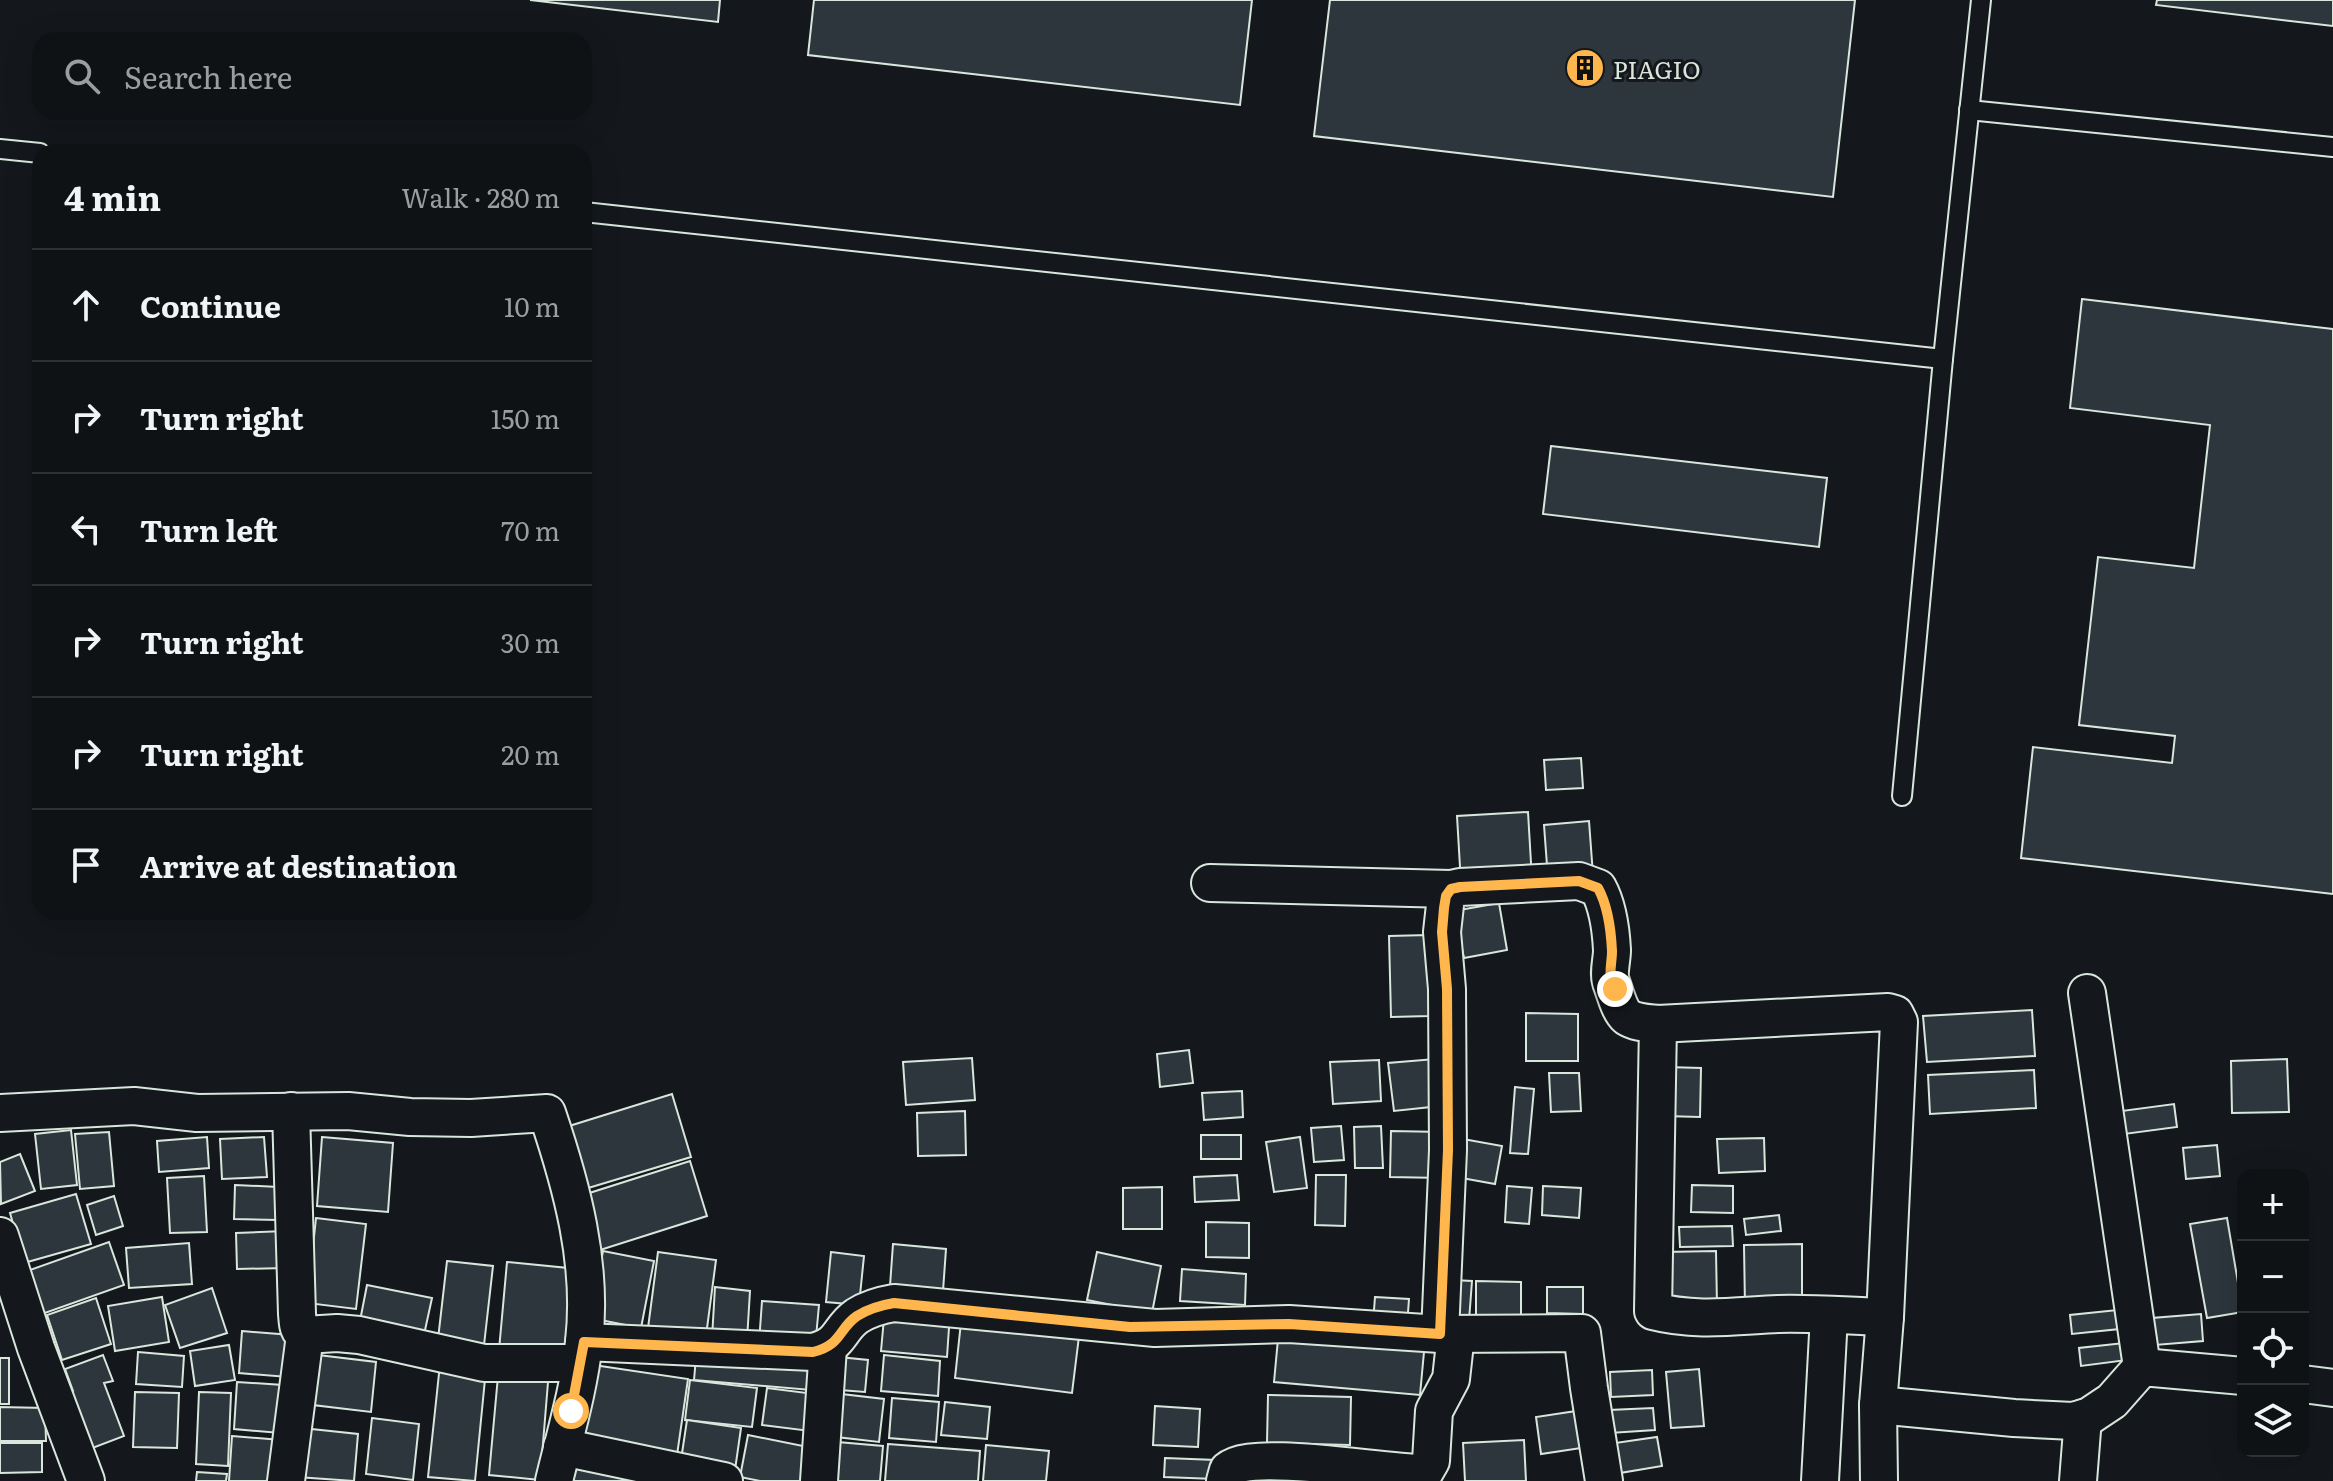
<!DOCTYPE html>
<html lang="en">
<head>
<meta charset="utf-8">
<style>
	:root { --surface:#0f1215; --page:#181b1e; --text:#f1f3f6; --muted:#9b9ea0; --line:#2f3234 }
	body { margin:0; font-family:Literata,serif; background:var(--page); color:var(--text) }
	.controls { position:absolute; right:24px; bottom:24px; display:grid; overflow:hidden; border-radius:16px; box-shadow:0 8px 32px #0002 }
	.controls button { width:72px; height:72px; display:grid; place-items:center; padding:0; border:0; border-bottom:2px solid var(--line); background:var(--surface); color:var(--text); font:40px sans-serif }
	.stop { position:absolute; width:24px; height:24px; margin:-18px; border:6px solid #ffb74d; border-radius:50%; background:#fff }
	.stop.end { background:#ffb74d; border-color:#fff; box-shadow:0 2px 8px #0008 }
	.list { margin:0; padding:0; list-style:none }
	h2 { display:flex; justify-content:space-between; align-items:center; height:104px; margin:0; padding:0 32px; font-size:34px }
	h2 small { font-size:26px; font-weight:400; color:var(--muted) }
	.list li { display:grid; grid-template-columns:52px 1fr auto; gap:24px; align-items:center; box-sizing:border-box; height:112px; padding:0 32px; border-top:2px solid var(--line) }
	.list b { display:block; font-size:30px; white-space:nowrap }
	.list em { font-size:26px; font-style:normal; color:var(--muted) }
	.icon { flex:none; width:44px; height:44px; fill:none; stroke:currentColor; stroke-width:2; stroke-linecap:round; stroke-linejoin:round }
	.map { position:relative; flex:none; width:2333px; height:1481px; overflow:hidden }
	.search { position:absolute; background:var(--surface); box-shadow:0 8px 32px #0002; left:32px; top:32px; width:560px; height:88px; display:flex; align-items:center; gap:20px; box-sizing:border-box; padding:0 28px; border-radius:24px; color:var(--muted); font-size:30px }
	.panel { position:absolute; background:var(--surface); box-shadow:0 8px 32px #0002; left:32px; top:144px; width:560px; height:776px; border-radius:24px }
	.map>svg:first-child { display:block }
</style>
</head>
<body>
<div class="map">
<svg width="2333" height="1481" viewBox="0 0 2333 1481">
	<rect width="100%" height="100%" fill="#14181c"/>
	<g fill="#2c363c" stroke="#d8e6dc" stroke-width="2">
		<path d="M530,0h190l-2,22z"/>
		<path d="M814,0h438l-12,105 -432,-50z"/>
		<path d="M1330,0h525l-22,197 -519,-61z"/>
		<path d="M2157,0h176v26l-177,-21z"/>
		<path d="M2082,299l251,30v565l-312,-36 12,-111 139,16 3,-27 -96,-11 19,-168 96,11 16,-143 -140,-17z"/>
		<path d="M1551,446l276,32 -8,69 -276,-33z"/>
		<path d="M1581,758l2,30 -37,2 -2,-30z"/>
		<path d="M1528,812l4,68 -71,4 -4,-68z"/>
		<path d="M1589,821l4,54 -45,4 -4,-54z"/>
		<path d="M1499,903l8,47 -43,8 -10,-47z"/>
		<path d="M1428,935l1,81 -38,1 -2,-81z"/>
		<path d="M2032,1010l3,46 -108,6 -4,-46z"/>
		<path d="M1526,1013l52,1v47h-52z"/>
		<path d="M1189,1050l4,33 -33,4 -3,-33z"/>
		<path d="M972,1058l3,42 -69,5 -3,-43z"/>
		<path d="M1435,1059l5,47 -46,5 -6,-48z"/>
		<path d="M2287,1059l2,53 -57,1 -1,-52z"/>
		<path d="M1379,1060l2,41 -48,3 -3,-42z"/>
		<path d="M1666,1067l35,1 -1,49 -36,-1z"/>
		<path d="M2034,1070l2,38 -106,6 -2,-39z"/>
		<path d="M1549,1073h30l2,38 -30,1z"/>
		<path d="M1515,1087l19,2 -6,65 -18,-1z"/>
		<path d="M1242,1091l1,26 -39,3 -2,-27z"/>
		<path d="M672,1094l19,63 -106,32 -19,-62z"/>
		<path d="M2174,1104l3,23 -60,8 -3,-23z"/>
		<path d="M965,1111l1,44 -48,1 -1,-43z"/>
		<path d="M1341,1126l3,34 -30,2 -3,-34z"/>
		<path d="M1381,1126l2,42h-28l-1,-41z"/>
		<path d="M71,1130l6,55 -36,4 -6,-55z"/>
		<path d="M1391,1131l52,1 -1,46 -52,-1z"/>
		<path d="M109,1132l5,54 -34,3 -5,-55z"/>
		<rect x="1201" y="1135" width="40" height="24"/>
		<path d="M207,1137l2,31 -50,4 -2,-31z"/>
		<path d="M264,1137l3,40 -45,2 -2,-40z"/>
		<path d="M322,1137l71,6 -5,69 -71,-6z"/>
		<path d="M1300,1137l7,51 -33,4 -8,-50z"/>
		<path d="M1764,1138l1,33 -46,2 -2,-34z"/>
		<path d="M1463,1139l39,7 -7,38 -39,-7z"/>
		<path d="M2217,1145l3,31 -34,3 -3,-31z"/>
		<path d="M20,1154l15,37 -34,13 -1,-42z"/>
		<path d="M690,1161l17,55 -110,35 -17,-55z"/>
		<path d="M1237,1175l2,25 -44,2 -1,-25z"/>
		<path d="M1316,1175h30l-1,51 -30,-1z"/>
		<path d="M204,1176l3,56 -37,1 -3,-55z"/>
		<path d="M235,1185l44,2 -1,33 -44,-1z"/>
		<path d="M1692,1185l41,1v27l-42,-1z"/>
		<path d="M1507,1186l25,2 -3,36 -24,-2z"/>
		<path d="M1543,1186l38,2 -2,30 -37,-3z"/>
		<path d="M1162,1187v42h-39v-41z"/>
		<path d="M76,1194l15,50 -67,19 -14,-50z"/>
		<path d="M114,1196l9,30 -27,9 -9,-30z"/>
		<path d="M1779,1215l2,16 -35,4 -2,-16z"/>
		<path d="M316,1218l50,6 -10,85 -49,-6z"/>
		<path d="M2227,1218l16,94 -36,6 -17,-94z"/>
		<path d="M1206,1222l43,1v35l-43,-1z"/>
		<path d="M1732,1226l1,20 -53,1 -1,-20z"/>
		<path d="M285,1231l1,37 -49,1 -1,-36z"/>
		<path d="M109,1242l15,43 -82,29 -15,-43z"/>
		<path d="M189,1243l3,41 -63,4 -3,-40z"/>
		<path d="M893,1244l53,5 -3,42 -53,-5z"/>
		<path d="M1802,1244v62l-57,1 -1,-62z"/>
		<path d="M603,1251l51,10 -13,67 -51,-10z"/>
		<path d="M1716,1251l1,55 -51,1 -2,-55z"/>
		<path d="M658,1252l58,8 -10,76 -58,-8z"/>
		<path d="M831,1252l33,4 -5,49 -33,-3z"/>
		<path d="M1097,1252l64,14 -9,47 -65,-13z"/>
		<path d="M447,1261l46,5 -10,88 -46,-6z"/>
		<path d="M507,1262l71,7 -9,88 -70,-7z"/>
		<path d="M1182,1269l64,5 -1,31 -65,-4z"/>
		<path d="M1452,1280l20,1 -4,53 -21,-2z"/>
		<path d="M1476,1281l45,1v49h-45z"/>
		<path d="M367,1285l65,13 -10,46 -64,-13z"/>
		<path d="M715,1287l35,4 -3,49 -35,-2z"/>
		<path d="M1547,1287h36v27l-36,-1z"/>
		<path d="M212,1288l15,45 -47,15 -15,-43z"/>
		<path d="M162,1297l7,45 -54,9 -7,-45z"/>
		<path d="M1375,1297l34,2 -2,27 -34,-3z"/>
		<path d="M96,1298l15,46 -49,16 -15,-45z"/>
		<path d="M762,1301l57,4 -4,43 -56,-5z"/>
		<path d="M885,1307l65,6 -3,44 -66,-6z"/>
		<path d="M2127,1309l2,19 -57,6 -2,-19z"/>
		<path d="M962,1313l118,15 -8,65 -117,-15z"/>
		<path d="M2201,1314l2,27 -48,4 -3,-27z"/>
		<path d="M1279,1328l146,13 -5,54 -146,-13z"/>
		<path d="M242,1331l49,4 -3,42 -49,-4z"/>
		<path d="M2133,1342l2,17 -54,7 -2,-18z"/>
		<path d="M229,1345l6,35 -40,6 -5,-35z"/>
		<path d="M697,1347l117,11 -3,32 -117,-10z"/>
		<path d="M138,1352l46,4 -2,31 -46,-3z"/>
		<path d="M103,1355l10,26 -9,2 20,53 -42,16 -21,-56 12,-5 -8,-22z"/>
		<path d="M318,1355l58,7 -5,50 -58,-7z"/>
		<path d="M884,1355l56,6 -2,35 -57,-5z"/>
		<path d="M829,1356l39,4 -3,32 -38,-3z"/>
		<rect x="0" y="1358" width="9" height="46"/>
		<path d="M440,1364l46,5 -11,112 -47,-4z"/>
		<path d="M587,1364l101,15 -12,83 -101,-16z"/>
		<path d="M499,1365l50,5 -9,110 -51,-5z"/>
		<path d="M1699,1369l5,57 -33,2 -5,-56z"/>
		<path d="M1652,1370l1,25 -42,2 -1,-25z"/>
		<path d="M690,1380l67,8 -5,39 -67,-7z"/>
		<path d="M237,1382l46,3 -3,48 -46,-4z"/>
		<path d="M767,1388l48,6 -5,37 -48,-6z"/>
		<path d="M135,1392l44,1 -2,55 -44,-1z"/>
		<path d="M199,1392l32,1 -3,73 -32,-2z"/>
		<path d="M833,1393l51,6 -5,43 -51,-6z"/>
		<path d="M1268,1395l83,2 -1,48 -83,-2z"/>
		<path d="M892,1398l47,4 -3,40 -47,-4z"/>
		<path d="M945,1402l45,5 -3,32 -46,-4z"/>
		<path d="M1155,1406l45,3 -2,38 -45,-2z"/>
		<path d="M0,1407l45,1 1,33h-46z"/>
		<path d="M1653,1408l2,22 -45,3 -1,-23z"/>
		<path d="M1583,1410l5,37 -47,7 -5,-37z"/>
		<path d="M372,1418l47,6 -6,56 -47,-6z"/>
		<path d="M687,1420l54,8 -6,42 -54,-10z"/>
		<path d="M302,1428l56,6 -4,47 -57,-4z"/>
		<path d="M748,1435l60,12 -7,34h-41l-20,-4z"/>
		<path d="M232,1436l49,4 -3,41h-49z"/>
		<path d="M1657,1437l5,29 -42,7 -5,-30z"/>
		<path d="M1524,1440l2,41h-61l-2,-38z"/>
		<path d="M826,1441l57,5 -3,35h-57z"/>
		<path d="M0,1443h42v29l-42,1z"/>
		<path d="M888,1444l92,7 -2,30h-93z"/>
		<path d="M986,1445l63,6 -3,30h-63z"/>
		<path d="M578,1455l105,26h-111z"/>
		<path d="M1165,1458l51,2 -1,19 -51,-2z"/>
		<path d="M197,1472l30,2 -1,7h-30z"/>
	</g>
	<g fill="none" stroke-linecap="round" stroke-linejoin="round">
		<defs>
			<g id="lane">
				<path d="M1969,110l364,37"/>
				<path d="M0,149l40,4"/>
				<path d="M584,212l1359,147"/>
				<path d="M1902,796l41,-437 38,-359"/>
			</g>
			<g id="street">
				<path d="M1210,883l241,6"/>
				<path d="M2087,993l55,374"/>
				<path d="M1658,1024l-5,287c43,11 81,5 125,3 35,-1 72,2 107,3"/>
				<path d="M291,1111l6,203c1,9 0,16 8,21l32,-2 22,2 125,28h96"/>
				<path d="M0,1113l134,-7 63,7 151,-2 62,6 61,1 76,-5c25,74 46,151 37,229 -5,47 -19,93 -30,139"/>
				<path d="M0,1236l36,112 50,133"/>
				<path d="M1440,1334l8,-184 -1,-161 -5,-57 4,-36 5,-7 9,-2 119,-6 19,7c10,18 13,42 14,62 0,10 -4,23 -1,32 4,10 8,28 16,35 9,6 22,6 31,7l230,-12 7,2 4,8 -14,295 -7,88 136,13 59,3 15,-4 24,-16 30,-34 101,9"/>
				<path d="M584,1342l229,10c29,-7 25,-23 44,-36 11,-7 25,-11 37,-13l261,25 134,-4 151,10 142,-1 7,55 15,93"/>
				<path d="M2303,1384l30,4"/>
				<path d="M1878,1405l1,76"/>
				<path d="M562,1447l162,34"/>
				<path d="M286,1481l19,-146"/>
				<path d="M819,1481l9,-134"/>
				<path d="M1225,1481l3,-11c25,-22 157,4 196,3l7,-12 3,-50 17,-32 5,-45"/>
				<path d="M1820,1481l9,-165"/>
				<path d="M2078,1481l5,-63"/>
			</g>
		</defs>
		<use href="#lane" stroke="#d8e6dc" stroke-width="22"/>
		<use href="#street" stroke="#d8e6dc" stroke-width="40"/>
		<use href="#lane" stroke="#14181c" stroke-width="18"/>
		<use href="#street" stroke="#14181c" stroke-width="36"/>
	</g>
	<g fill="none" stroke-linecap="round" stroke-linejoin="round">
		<path stroke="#ffb74d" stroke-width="10" d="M571,1411l13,-69 229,10c29,-7 25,-23 44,-36 11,-7 25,-11 37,-13l236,24 159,-3 151,10 8,-184 -1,-161 -5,-57 2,-24 2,-12 5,-7 9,-2 119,-6 19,7c10,18 13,42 14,63 0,14 -5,26 3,38"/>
	</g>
	<defs>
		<symbol id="building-disc" viewBox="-11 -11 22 22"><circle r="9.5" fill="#ffb74d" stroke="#14181c"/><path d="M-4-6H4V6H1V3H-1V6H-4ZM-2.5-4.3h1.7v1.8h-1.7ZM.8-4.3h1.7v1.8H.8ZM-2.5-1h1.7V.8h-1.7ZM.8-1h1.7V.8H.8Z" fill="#111"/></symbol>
	</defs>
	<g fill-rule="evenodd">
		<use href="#building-disc" x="1563" y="46" width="44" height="44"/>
	</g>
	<g text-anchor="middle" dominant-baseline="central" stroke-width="6" stroke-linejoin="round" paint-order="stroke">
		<g font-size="24" fill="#d8e6dc" stroke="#14181c" text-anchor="start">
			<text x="1613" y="68">PIAGIO</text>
		</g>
	</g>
</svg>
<div class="controls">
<button>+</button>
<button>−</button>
<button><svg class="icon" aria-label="locate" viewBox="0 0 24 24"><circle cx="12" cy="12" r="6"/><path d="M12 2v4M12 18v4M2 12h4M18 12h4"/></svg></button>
<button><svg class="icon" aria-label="layers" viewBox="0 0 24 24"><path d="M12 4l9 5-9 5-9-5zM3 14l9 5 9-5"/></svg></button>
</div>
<div class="stop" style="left:571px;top:1411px"></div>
<div class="stop end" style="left:1615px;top:989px"></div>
<div class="search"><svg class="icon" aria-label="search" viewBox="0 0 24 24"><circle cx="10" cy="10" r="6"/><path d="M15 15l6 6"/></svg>Search here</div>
<section class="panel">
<h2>4 min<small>Walk · 280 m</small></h2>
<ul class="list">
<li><svg class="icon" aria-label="ahead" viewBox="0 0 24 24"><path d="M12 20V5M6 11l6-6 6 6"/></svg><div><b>Continue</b></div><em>10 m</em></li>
<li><svg class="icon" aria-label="right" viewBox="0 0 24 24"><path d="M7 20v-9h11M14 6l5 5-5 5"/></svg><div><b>Turn right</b></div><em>150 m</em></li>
<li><svg class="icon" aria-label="left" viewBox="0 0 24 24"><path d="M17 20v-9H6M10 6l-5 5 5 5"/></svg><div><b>Turn left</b></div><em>70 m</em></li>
<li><svg class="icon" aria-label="right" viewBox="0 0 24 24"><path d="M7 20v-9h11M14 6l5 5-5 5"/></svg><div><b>Turn right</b></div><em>30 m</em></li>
<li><svg class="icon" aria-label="right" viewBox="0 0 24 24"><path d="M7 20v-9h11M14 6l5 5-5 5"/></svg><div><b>Turn right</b></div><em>20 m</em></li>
<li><svg class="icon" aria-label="arrive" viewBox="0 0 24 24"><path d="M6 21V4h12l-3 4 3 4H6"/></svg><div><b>Arrive at destination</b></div></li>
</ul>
</section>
</div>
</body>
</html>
